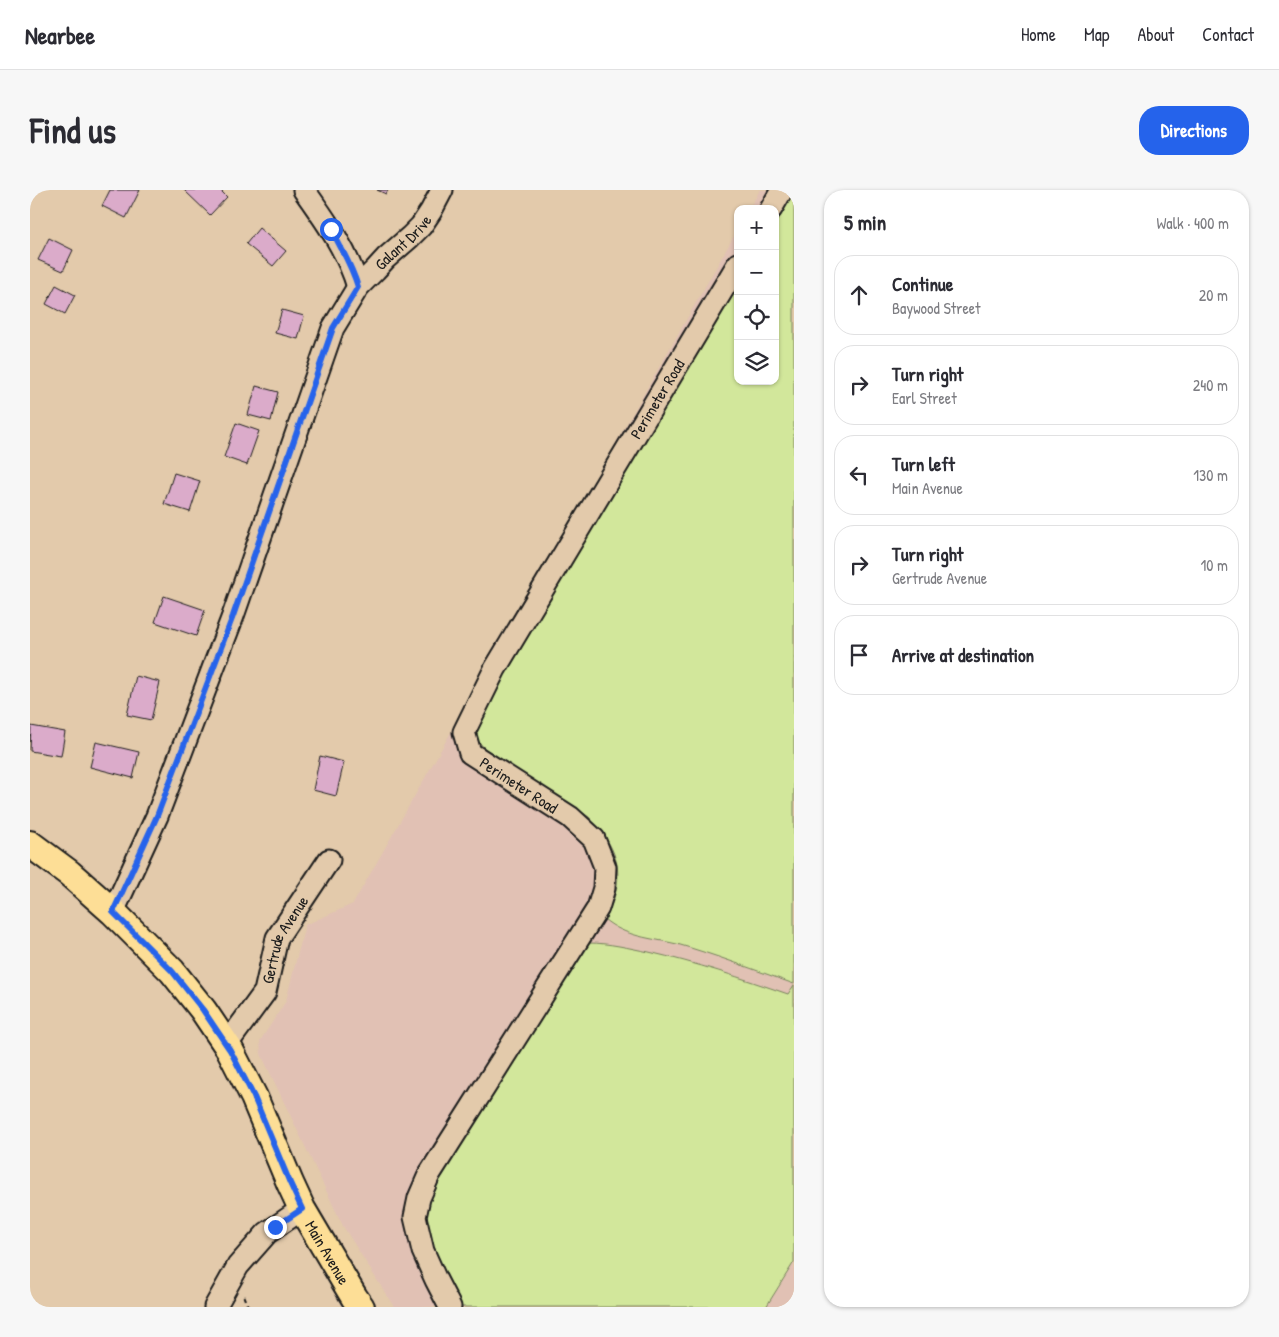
<!DOCTYPE html>
<html lang="en">
<head>
<meta charset="utf-8">
<style>
	:root { --surface:#fff; --page:#f7f7f7; --text:#2b2b33; --muted:#7c7c81; --line:#e1e1e2; --accent:#2563eb }
	body { margin:0; font-family:"Patrick Hand",sans-serif; background:var(--page); color:var(--text) }
	.controls { position:absolute; right:15px; top:15px; display:grid; overflow:hidden; border-radius:10px; box-shadow:0 1px 4px #0004 }
	.controls button { width:45px; height:45px; display:grid; place-items:center; padding:0; border:0; border-bottom:1px solid var(--line); background:var(--surface); color:var(--text); font:25px sans-serif }
	.stop { position:absolute; width:15px; height:15px; margin:-11px; border:4px solid #2563eb; border-radius:50%; background:#fff }
	.stop.end { background:#2563eb; border-color:#fff; box-shadow:0 1px 5px #0008 }
	.list { margin:0; padding:0; list-style:none }
	h2 { display:flex; justify-content:space-between; align-items:center; height:65px; margin:0; padding:0 20px; font-size:21px }
	h2 small { font-size:16px; font-weight:400; color:var(--muted) }
	.list li { display:grid; grid-template-columns:32px 1fr auto; gap:15px; align-items:center; box-sizing:border-box; height:80px; margin:0 10px 10px; padding:0 10px; border:1px solid var(--line); border-radius:20px }
	.list b { display:block; font-size:19px; white-space:nowrap }
	.list p { margin:0; font-size:16px; white-space:nowrap; color:var(--muted) }
	.list em { font-size:16px; font-style:normal; color:var(--muted) }
	.icon { flex:none; width:28px; height:28px; fill:none; stroke:currentColor; stroke-width:2; stroke-linecap:round; stroke-linejoin:round }
	.map { position:relative; flex:none; width:764px; height:1117px; overflow:hidden; border-radius:20px }
	header { display:flex; align-items:center; gap:30px; box-sizing:border-box; height:70px; padding:0 25px; background:var(--surface); border-bottom:1px solid var(--line) }
	header strong { font-size:24px }
	nav { display:flex; gap:28px; margin-inline-start:auto; font-size:18px }
	.intro { display:flex; align-items:center; justify-content:space-between; box-sizing:border-box; height:120px; padding:0 30px }
	h1 { margin:0; font-size:35px }
	.button { padding:12px 22px; border-radius:20px; background:var(--accent); color:#fff; font-size:18px; font-weight:700 }
	main { display:flex; gap:30px; padding:0 30px }
	aside { flex:1; background:var(--surface); border-radius:20px; box-shadow:0 1px 4px #0004 }
	.map>svg:first-child { display:block }
</style>
</head>
<body>
<header>
<strong>Nearbee</strong>
<nav><a>Home</a><a>Map</a><a>About</a><a>Contact</a></nav>
</header>
<div class="intro"><h1>Find us</h1><a class="button">Directions</a></div>
<main>
<div class="map">
<svg width="764" height="1117" viewBox="0 0 764 1117">
	<rect width="100%" height="100%" fill="#e3caab"/>
	<filter id="ink" filterUnits="userSpaceOnUse"><feTurbulence type="fractalNoise" baseFrequency=".02" numOctaves="2"/><feDisplacementMap in="SourceGraphic" scale="10" xChannelSelector="R" yChannelSelector="G"/><feConvolveMatrix kernelMatrix="1 2 1 2 8 2 1 2 1" color-interpolation-filters="sRGB"/></filter>
	<g filter="url(#ink)">
		<path fill="#e1c1b4" d="M730,0h34v1117h-400l-51,-81 -82,-172 -1,-13 26,-40 19,-76 48,-21 385,-675v152h37v-172h-26z"/>
		<g fill="#d2e79b" stroke="#77825c">
			<path d="M762,0h2v794c-39,-14 -78,-29 -117,-40 -26,-6 -52,-7 -73,-25 4,-7 8,-14 10,-21 11,-34 -3,-57 -25,-81l-101,-66c-19,-16 -13,-23 -4,-43l254,-426v99h37v-162z"/>
			<path d="M559,753c20,0 40,5 60,9 47,11 93,26 139,42l6,-9v277l-28,45h-306c-14,-28 -36,-62 -35,-94 1,-6 3,-12 5,-19l65,-107z"/>
		</g>
		<g fill="#dbabca" stroke="#1c1c1c">
			<path d="M80,0h30l-14,28 -24,-12z"/>
			<path d="M154,0h36l7,7 -17,18z"/>
			<path d="M347,0h11l-2,4z"/>
			<path d="M229,38l27,23 -13,15 -27,-22z"/>
			<path d="M19,48l24,12 -10,21 -25,-11z"/>
			<path d="M26,95l19,10 -10,19 -19,-10z"/>
			<path d="M252,120l22,6 -6,23 -23,-6z"/>
			<path d="M226,196l22,6 -7,29 -23,-6z"/>
			<path d="M206,233l23,8 -12,34 -23,-8z"/>
			<path d="M144,283l26,8 -10,31 -26,-8z"/>
			<path d="M134,406l41,14 -9,26 -41,-14z"/>
			<path d="M106,486l24,6 -9,38 -24,-5z"/>
			<path d="M1,536l34,6 -4,24 -31,-5z"/>
			<path d="M66,552l43,10 -6,26 -43,-11z"/>
			<path d="M290,566l24,6 -8,34 -23,-6z"/>
		</g>
		<g fill="none" stroke-linecap="round" stroke-linejoin="round">
			<defs>
				<g id="minor">
					<path d="M274,0c22,31 43,60 54,97"/>
					<path d="M741,19l11,-19"/>
					<path id="s1" d="M83,722l44,-96 76,-200 100,-288 25,-41 17,-17 11,-12 24,-21 11,-11 10,-15 11,-21"/>
					<path id="s2" d="M197,854l38,-52 12,-54 52,-78"/>
					<path d="M185,1117l23,-41 29,-33 35,-24"/>
					<path id="s3" d="M420,1117l-14,-27 -13,-29 -8,-34 4,-19 10,-23 169,-267 6,-20 1,-21 -11,-28 -24,-22 -100,-64 -6,-21 31,-63 243,-405"/>
				</g>
				<g id="major">
					<path id="s4" d="M0,654l39,29 44,39 59,59 31,39 27,40 24,47 36,86 12,26 52,88 7,10"/>
				</g>
			</defs>
			<use href="#minor" stroke="#1c1c1c" stroke-width="25"/>
			<use href="#major" stroke="#1c1c1c" stroke-width="30"/>
			<path stroke="#1c1c1c" stroke-width="3" stroke-dasharray="4 4" stroke-linecap="butt" d="M214,1106l4,11"/>
			<use href="#minor" stroke="#e3caab" stroke-width="21"/>
			<use href="#major" stroke="#fdde96" stroke-width="26"/>
		</g>
	</g>
	<g fill="none" stroke-linecap="round" stroke-linejoin="round" filter="url(#ink)">
		<path stroke="#2563eb" stroke-width="6" d="M245,1037l27,-18 -12,-26 -36,-86 -24,-47 -27,-40 -31,-39 -59,-59 44,-96 76,-200 100,-288 25,-41c-6,-21 -17,-39 -27,-58"/>
	</g>
	<g text-anchor="middle" dominant-baseline="central" stroke-width="4" stroke-linejoin="round" paint-order="stroke">
		<g font-size="16" fill="#1c1c1c" stroke="#e3caab">
			<text stroke="none"><textPath href="#s1" startOffset="736">Galant Drive</textPath></text>
			<text stroke="none"><textPath href="#s3" startOffset="1088">Perimeter Road</textPath></text>
			<text transform="translate(489 595) rotate(33)">Perimeter Road</text>
			<text stroke="none"><textPath href="#s2" startOffset="121">Gertrude Avenue</textPath></text>
			<text stroke="none"><textPath href="#s4" startOffset="514">Main Avenue</textPath></text>
		</g>
	</g>
</svg>
<div class="controls">
<button>+</button>
<button>−</button>
<button><svg class="icon" aria-label="locate" viewBox="0 0 24 24"><circle cx="12" cy="12" r="6"/><path d="M12 2v4M12 18v4M2 12h4M18 12h4"/></svg></button>
<button><svg class="icon" aria-label="layers" viewBox="0 0 24 24"><path d="M12 4l9 5-9 5-9-5zM3 14l9 5 9-5"/></svg></button>
</div>
<div class="stop" style="left:301px;top:39px"></div>
<div class="stop end" style="left:245px;top:1037px"></div>
</div>
<aside>
<h2>5 min<small>Walk · 400 m</small></h2>
<ul class="list">
<li><svg class="icon" aria-label="ahead" viewBox="0 0 24 24"><path d="M12 20V5M6 11l6-6 6 6"/></svg><div><b>Continue</b><p>Baywood Street</p></div><em>20 m</em></li>
<li><svg class="icon" aria-label="right" viewBox="0 0 24 24"><path d="M7 20v-9h11M14 6l5 5-5 5"/></svg><div><b>Turn right</b><p>Earl Street</p></div><em>240 m</em></li>
<li><svg class="icon" aria-label="left" viewBox="0 0 24 24"><path d="M17 20v-9H6M10 6l-5 5 5 5"/></svg><div><b>Turn left</b><p>Main Avenue</p></div><em>130 m</em></li>
<li><svg class="icon" aria-label="right" viewBox="0 0 24 24"><path d="M7 20v-9h11M14 6l5 5-5 5"/></svg><div><b>Turn right</b><p>Gertrude Avenue</p></div><em>10 m</em></li>
<li><svg class="icon" aria-label="arrive" viewBox="0 0 24 24"><path d="M6 21V4h12l-3 4 3 4H6"/></svg><div><b>Arrive at destination</b></div></li>
</ul>
</aside>
</main>
</body>
</html>
